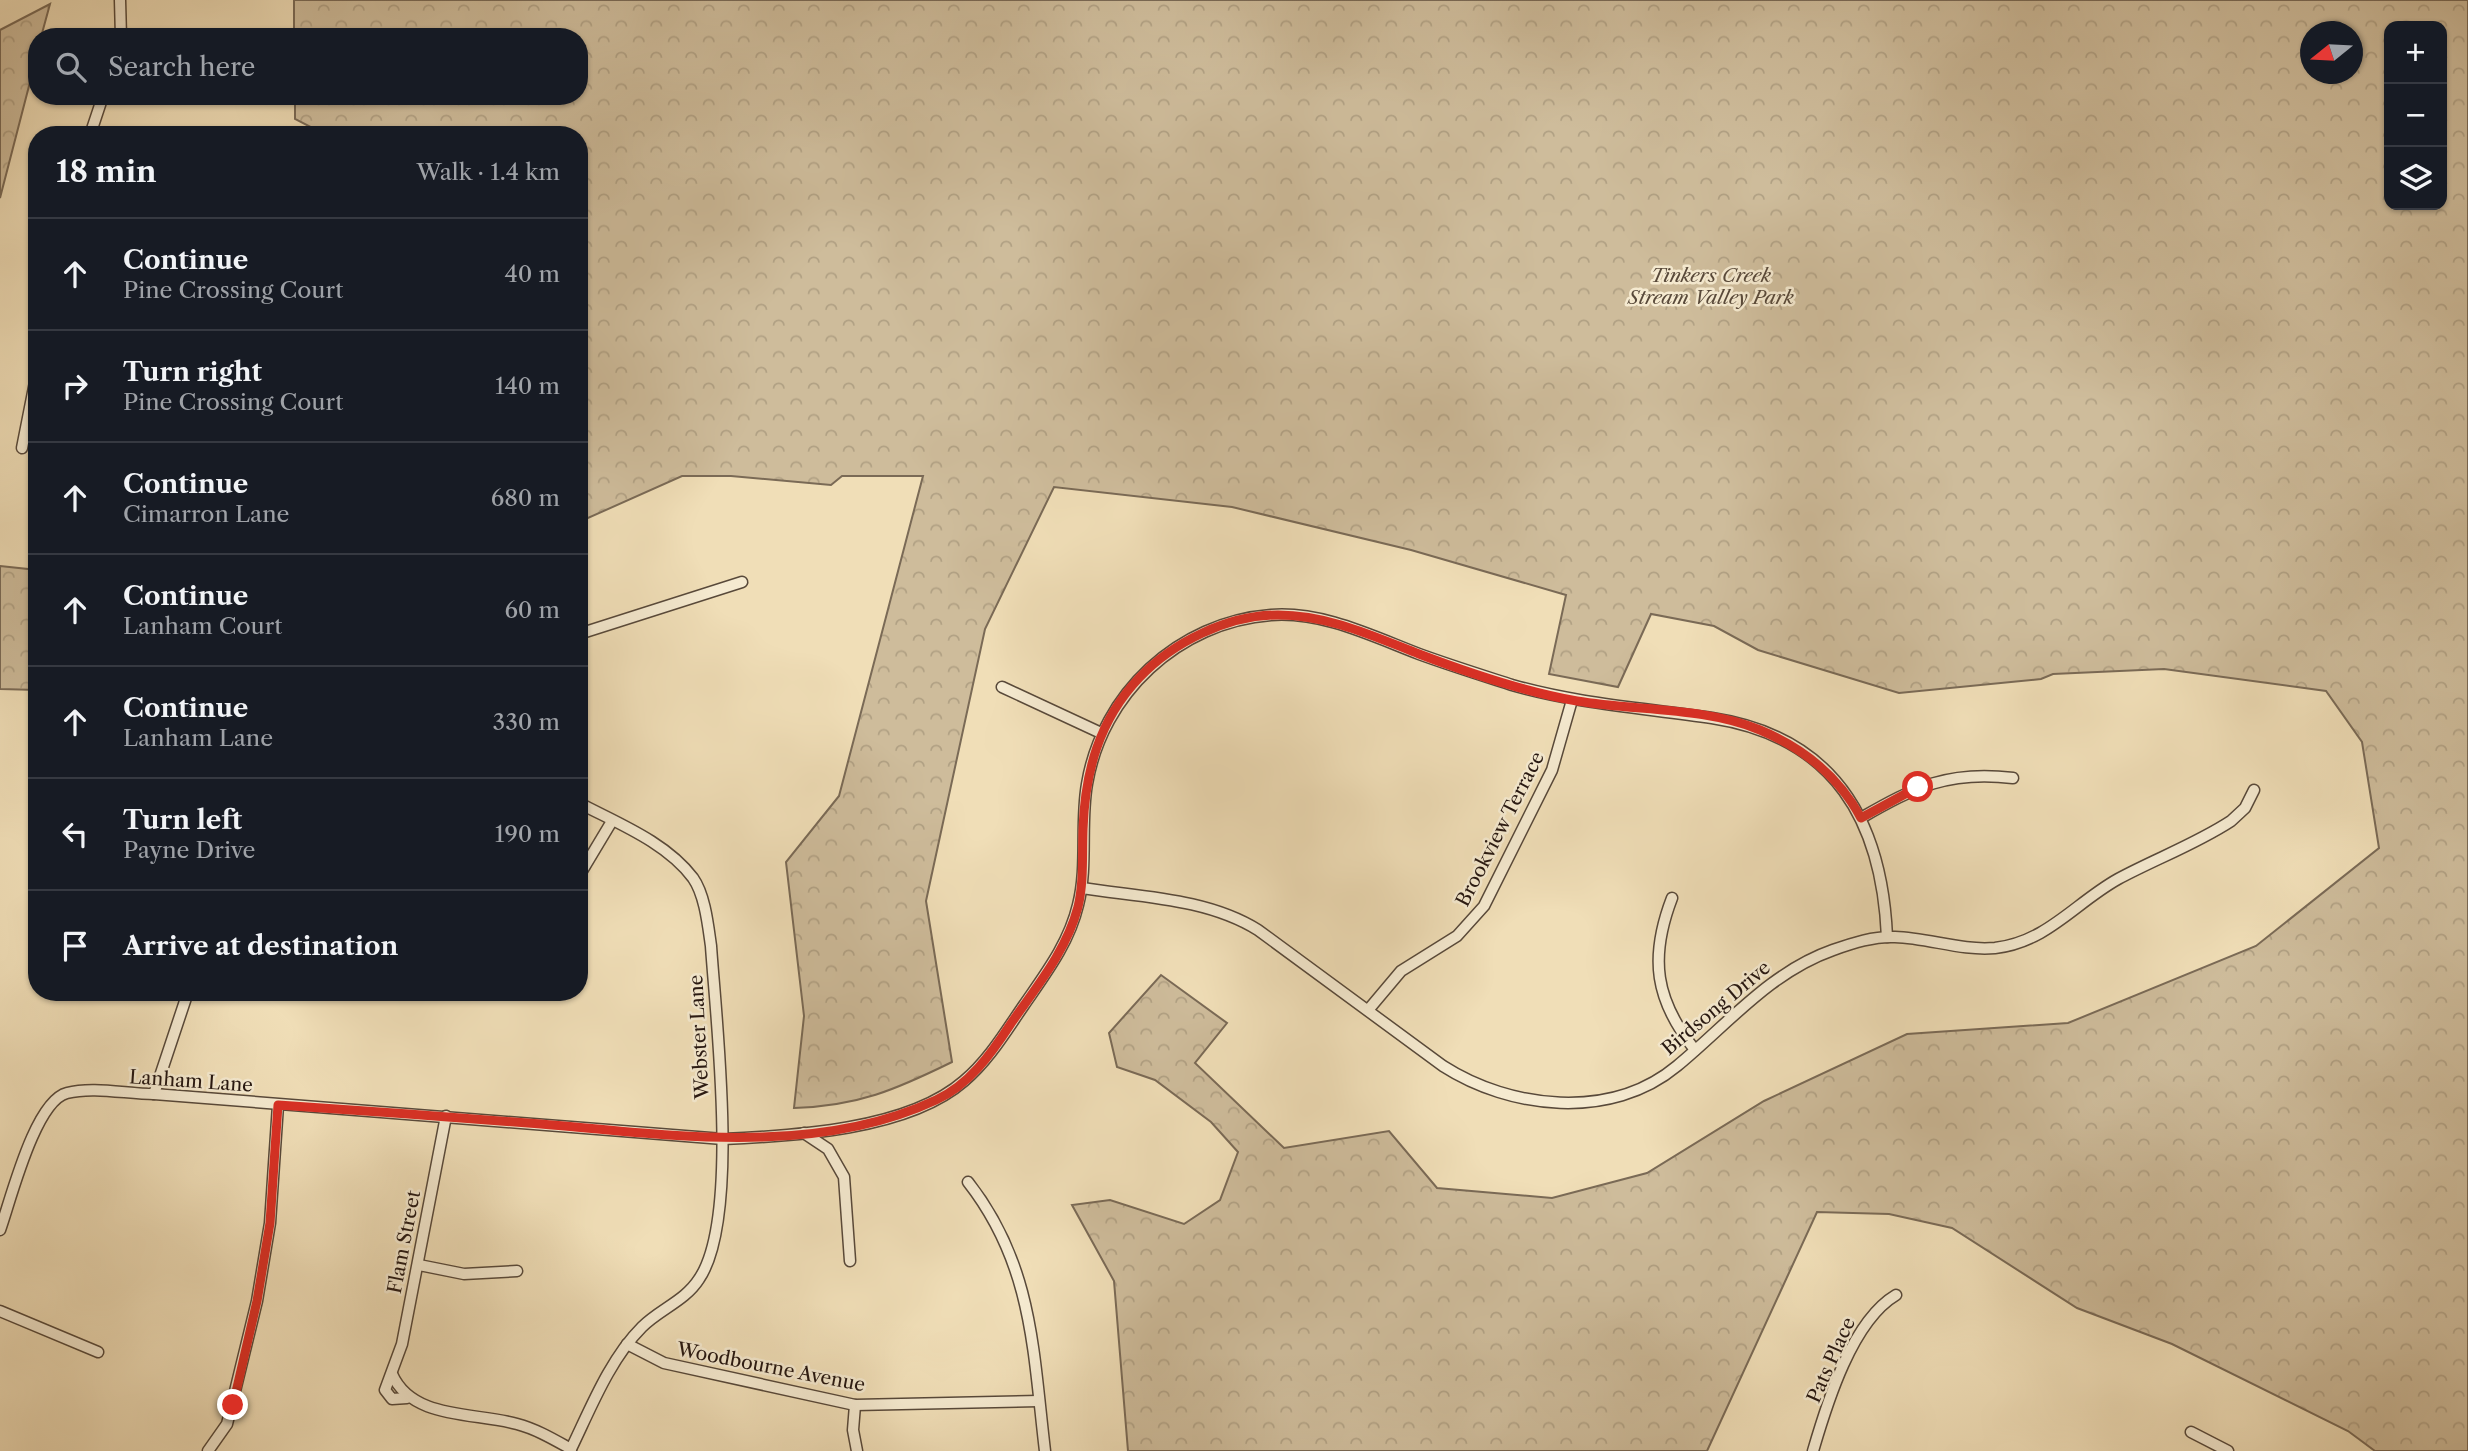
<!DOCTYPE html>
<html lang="en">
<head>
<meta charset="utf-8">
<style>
	:root { --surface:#171b24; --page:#20242c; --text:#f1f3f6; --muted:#9ea1a6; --line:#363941 }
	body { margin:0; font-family:"Libre Caslon Text",serif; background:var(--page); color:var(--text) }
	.controls { position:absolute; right:21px; top:21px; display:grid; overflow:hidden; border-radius:14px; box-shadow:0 2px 5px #0004 }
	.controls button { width:63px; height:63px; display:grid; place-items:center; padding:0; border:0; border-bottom:2px solid var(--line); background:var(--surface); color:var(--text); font:35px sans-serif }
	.compass { position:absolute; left:2300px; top:21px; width:63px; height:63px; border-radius:50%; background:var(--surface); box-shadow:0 2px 5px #0004; rotate:252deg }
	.stop { position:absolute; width:21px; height:21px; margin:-16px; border:5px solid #d93025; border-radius:50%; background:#fff }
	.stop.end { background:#d93025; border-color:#fff; box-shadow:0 2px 7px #0008 }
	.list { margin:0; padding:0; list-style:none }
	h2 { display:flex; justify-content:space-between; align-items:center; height:91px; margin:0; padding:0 28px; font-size:30px }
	h2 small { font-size:23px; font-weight:400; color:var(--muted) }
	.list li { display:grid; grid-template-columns:46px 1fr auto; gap:21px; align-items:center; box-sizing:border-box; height:112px; padding:0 28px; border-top:2px solid var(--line) }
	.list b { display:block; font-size:26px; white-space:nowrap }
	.list p { margin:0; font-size:23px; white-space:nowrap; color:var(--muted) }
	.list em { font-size:23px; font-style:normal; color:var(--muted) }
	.icon { flex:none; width:38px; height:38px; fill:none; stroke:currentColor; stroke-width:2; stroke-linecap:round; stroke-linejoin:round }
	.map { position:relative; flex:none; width:2468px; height:1451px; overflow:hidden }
	.search { position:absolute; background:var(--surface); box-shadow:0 2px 5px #0004; left:28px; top:28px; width:560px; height:77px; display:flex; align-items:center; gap:18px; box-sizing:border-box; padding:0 24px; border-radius:28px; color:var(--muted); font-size:26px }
	.panel { position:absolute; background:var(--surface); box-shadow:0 2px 5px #0004; left:28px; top:126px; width:560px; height:875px; border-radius:28px }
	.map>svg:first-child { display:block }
</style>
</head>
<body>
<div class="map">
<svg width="2468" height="1451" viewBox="0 0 2468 1451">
	<defs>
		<pattern id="forest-crowns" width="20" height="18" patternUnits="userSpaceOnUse" patternTransform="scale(1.75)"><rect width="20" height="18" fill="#cebc9b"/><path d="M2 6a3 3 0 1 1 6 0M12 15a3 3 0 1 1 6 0" fill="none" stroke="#b1a184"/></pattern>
	</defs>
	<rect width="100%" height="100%" fill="#f0deb7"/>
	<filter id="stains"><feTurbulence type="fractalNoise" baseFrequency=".00286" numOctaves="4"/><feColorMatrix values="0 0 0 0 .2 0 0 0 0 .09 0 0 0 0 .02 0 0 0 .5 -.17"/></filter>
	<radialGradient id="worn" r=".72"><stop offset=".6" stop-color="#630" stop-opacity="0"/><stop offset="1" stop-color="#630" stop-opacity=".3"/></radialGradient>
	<g fill="url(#forest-crowns)" stroke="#7a6a56" stroke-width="2" fill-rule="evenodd">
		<path d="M294,0h2174v1451h-93l-27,-20 -176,-87 -95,-36 -125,-80 -63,-14 -72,-2 -110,239h-579l-14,-170 -42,-76 38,-5 74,24 36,-24 18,-48 -27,-30 -56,-42 -38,-13 -8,-34 52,-58 66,48 -32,40 89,85 105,-17 48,57 115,10 95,-25 117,-72 143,-67 161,-11 188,-77 123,-98 -17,-106 -36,-51 -162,-22 -111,5 -12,5 -142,14 -141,-43 -44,-24 -63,-12 -33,73 -69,-13 17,-79 -155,-45 -179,-43 -178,-20 -69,142 -59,272 26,161c-57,28 -94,44 -158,46l10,-92 -18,-154 53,-66 84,-320h-81l-11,9 -100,-9h-49l-103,46v-387h-253l-31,-16v-23h284v-59h-285zM2389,26h53v179h-53zM2310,32h42v42h-42z"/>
		<path d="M50,4l-9,33h-4v18l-37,143v-168z"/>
		<path d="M0,566l37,4v120l-37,-1z"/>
	</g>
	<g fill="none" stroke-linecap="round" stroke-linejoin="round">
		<defs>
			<g id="street">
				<path d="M120,0l1,37"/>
				<path d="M90,135l13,-39"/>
				<path d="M22,448l15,-76"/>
				<path d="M579,634l163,-52"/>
				<path d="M1002,687l99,46"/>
				<path d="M1861,818c54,-31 88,-48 152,-40"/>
				<path d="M579,876l33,-55"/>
				<path d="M1082,888c57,9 125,10 176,42l185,136c67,43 168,55 234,0 50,-41 93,-94 156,-116 20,-7 41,-14 62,-13 34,1 66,14 100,11 52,-6 80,-45 123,-69 37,-20 78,-35 113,-58l14,-13 9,-18"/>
				<path d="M1672,898c-23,60 -17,102 23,152"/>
				<path d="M1369,1009l32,-38 56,-35 27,-30 68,-136 20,-70"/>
				<path d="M154,1094l34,-102"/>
				<path d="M804,1133l24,16 16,28 6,84"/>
				<path d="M968,1182c65,83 65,169 77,269"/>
				<path d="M0,1230c11,-31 35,-129 67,-137 26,-7 60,1 87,1l569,45c71,-3 185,-9 241,-58 25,-21 42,-50 60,-76 22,-32 45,-62 54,-100 10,-39 2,-81 9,-121 15,-90 91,-162 184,-169 51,-4 101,21 148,39 30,11 62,21 93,31 66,19 133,23 200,33 123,19 170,103 175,219"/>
				<path d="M419,1265l45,9 53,-3"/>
				<path d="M0,1311l98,41"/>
				<path d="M627,1344l37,19 191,42 184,-4"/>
				<path d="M392,1374c20,46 83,38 125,50 19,5 36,15 54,25"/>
				<path d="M407,1398l-15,1 -7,-9 17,-46 44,-228"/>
				<path d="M855,1405l-2,25 4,21"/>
				<path d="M2191,1432l37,19"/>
				<path d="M208,1451l19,-27 30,-123 13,-78 8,-118"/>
				<path d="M570,1451c20,-41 39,-91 72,-124 18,-18 43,-26 57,-48 41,-60 17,-258 12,-333 -3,-21 -6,-51 -18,-68 -27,-36 -76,-55 -114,-75"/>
				<path d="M1813,1451c14,-48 39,-130 83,-156"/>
			</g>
		</defs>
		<use href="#street" stroke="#58493a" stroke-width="13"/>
		<use href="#street" stroke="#f5ead0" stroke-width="10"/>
	</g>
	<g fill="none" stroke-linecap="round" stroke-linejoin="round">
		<path stroke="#d93025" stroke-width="9" d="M233,1405l24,-104 13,-78 8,-118c88,6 175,12 263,19 128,11 274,33 395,-24 33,-15 55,-46 74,-75 26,-38 56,-73 68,-118 6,-25 4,-52 5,-78 2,-57 16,-109 56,-151 34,-36 89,-63 139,-63 50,0 95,21 141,39 50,19 105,38 158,47 59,10 128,6 183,29 43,18 79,47 101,88l57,-31"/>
	</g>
	<g text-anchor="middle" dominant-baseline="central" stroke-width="5" stroke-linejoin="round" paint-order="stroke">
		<g font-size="19" font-style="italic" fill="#58493a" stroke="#f5ead0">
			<text x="1711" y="275">Tinkers Creek<tspan x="1711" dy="22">Stream Valley Park</tspan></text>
		</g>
		<g font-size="19" fill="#261711" stroke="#f5ead0">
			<text transform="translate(1500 829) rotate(-63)">Brookview Terrace</text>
			<text transform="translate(1716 1008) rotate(-40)">Birdsong Drive</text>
			<text transform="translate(699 1037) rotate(-93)">Webster Lane</text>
			<text transform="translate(191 1081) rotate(4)">Lanham Lane</text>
			<text transform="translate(404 1242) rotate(-79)">Flam Street</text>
			<text transform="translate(1831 1360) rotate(-66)">Pats Place</text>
			<text transform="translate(771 1367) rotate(11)">Woodbourne Avenue</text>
		</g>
	</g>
	<rect width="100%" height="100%" filter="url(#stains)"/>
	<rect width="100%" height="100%" fill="url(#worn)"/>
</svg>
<div class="controls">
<button>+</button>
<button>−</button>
<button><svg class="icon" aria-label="layers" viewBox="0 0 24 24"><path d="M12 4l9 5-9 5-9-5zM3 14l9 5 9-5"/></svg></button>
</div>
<svg class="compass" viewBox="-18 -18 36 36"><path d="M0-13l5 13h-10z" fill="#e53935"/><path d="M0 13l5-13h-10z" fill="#9ea1a6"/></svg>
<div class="stop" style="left:1918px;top:787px"></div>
<div class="stop end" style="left:233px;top:1405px"></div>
<div class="search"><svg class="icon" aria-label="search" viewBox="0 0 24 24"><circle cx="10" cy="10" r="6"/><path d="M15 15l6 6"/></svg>Search here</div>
<section class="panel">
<h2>18 min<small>Walk · 1.4 km</small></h2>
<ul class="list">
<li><svg class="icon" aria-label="ahead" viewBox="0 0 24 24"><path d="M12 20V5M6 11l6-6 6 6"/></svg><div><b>Continue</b><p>Pine Crossing Court</p></div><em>40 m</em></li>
<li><svg class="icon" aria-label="right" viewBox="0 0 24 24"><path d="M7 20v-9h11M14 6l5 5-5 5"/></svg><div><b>Turn right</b><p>Pine Crossing Court</p></div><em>140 m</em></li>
<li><svg class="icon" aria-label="ahead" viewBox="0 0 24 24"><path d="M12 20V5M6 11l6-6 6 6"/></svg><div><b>Continue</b><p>Cimarron Lane</p></div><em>680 m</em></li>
<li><svg class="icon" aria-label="ahead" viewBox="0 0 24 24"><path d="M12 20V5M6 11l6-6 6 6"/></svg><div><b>Continue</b><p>Lanham Court</p></div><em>60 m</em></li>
<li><svg class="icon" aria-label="ahead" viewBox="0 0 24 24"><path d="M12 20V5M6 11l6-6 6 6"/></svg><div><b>Continue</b><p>Lanham Lane</p></div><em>330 m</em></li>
<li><svg class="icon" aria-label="left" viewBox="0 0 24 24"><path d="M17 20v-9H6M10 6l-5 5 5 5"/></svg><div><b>Turn left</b><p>Payne Drive</p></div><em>190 m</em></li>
<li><svg class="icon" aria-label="arrive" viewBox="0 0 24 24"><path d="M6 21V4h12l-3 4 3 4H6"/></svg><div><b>Arrive at destination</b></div></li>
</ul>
</section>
</div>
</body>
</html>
